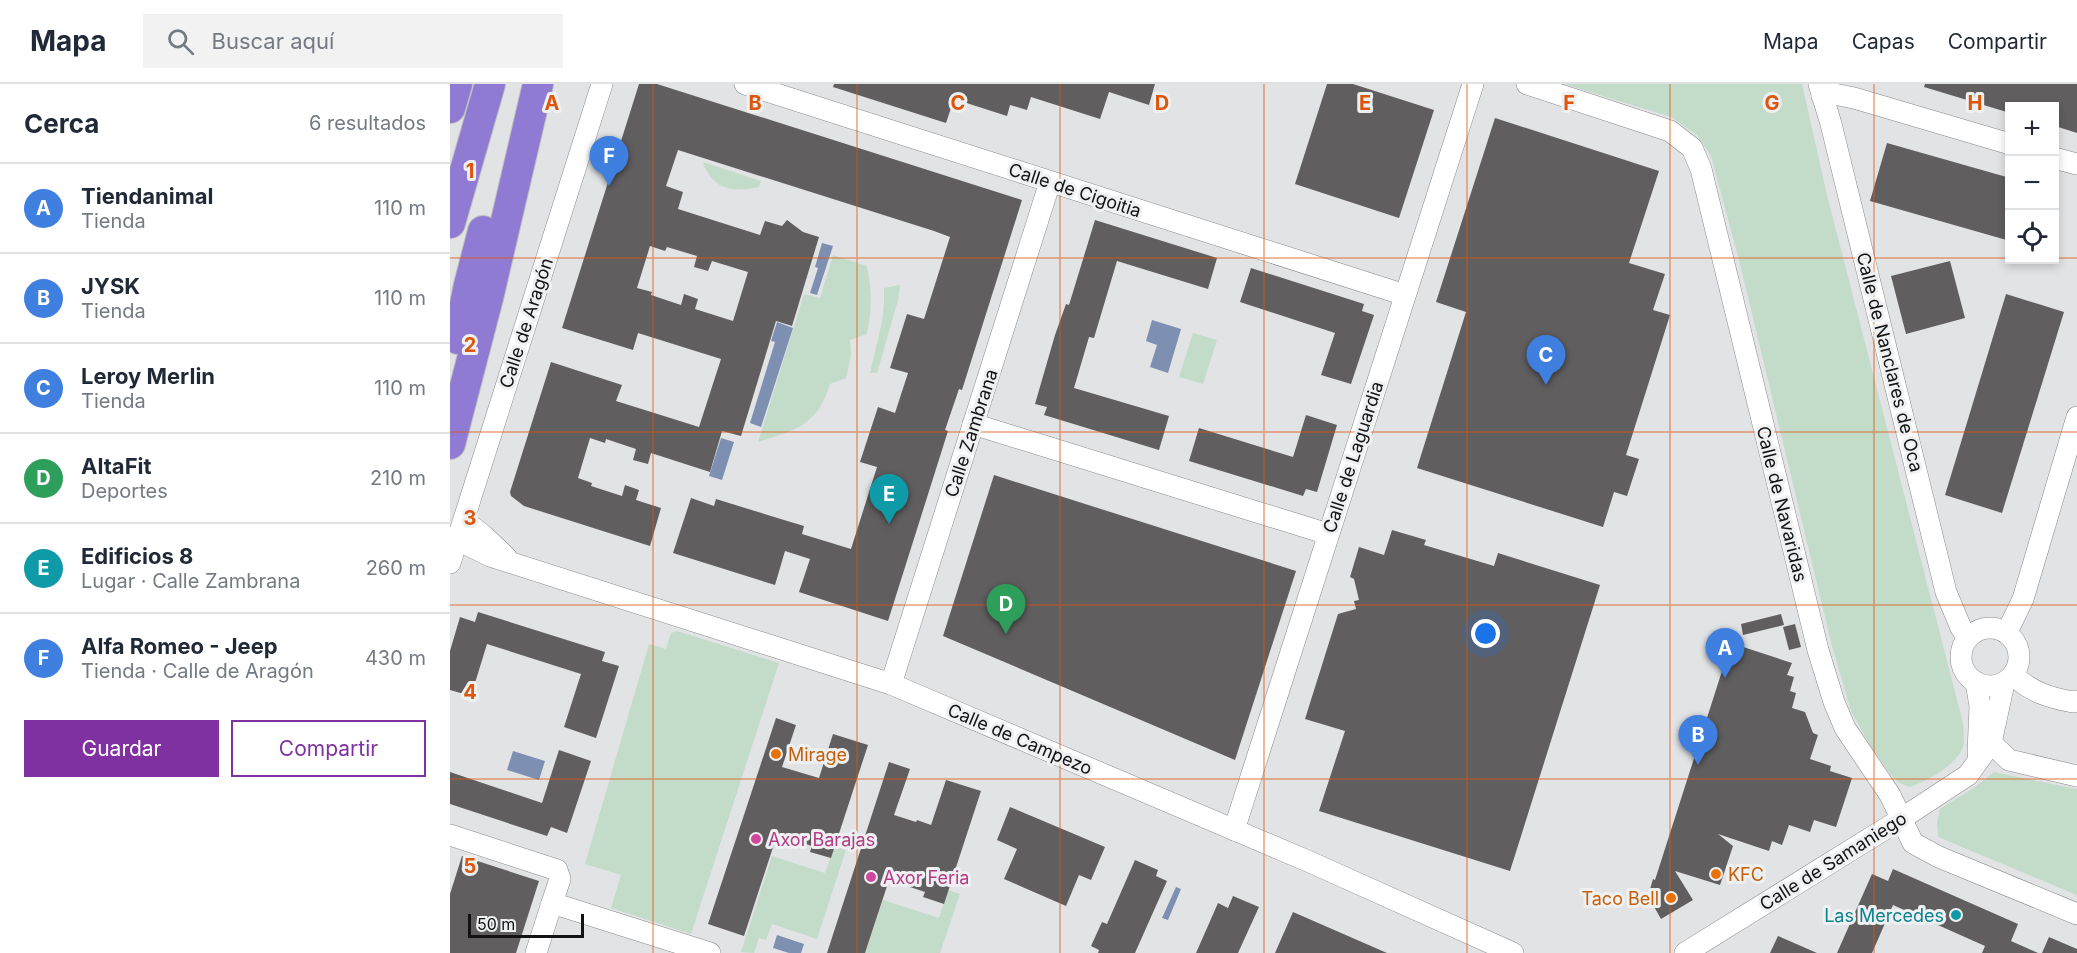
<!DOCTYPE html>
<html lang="es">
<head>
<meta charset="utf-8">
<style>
	:root { --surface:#fff; --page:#f2f2f3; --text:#1f2937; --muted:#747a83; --line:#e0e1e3; --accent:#7f31a2 }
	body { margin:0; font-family:Inter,sans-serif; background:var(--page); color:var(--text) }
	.controls { position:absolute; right:18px; top:18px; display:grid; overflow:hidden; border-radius:0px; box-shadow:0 3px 9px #0003 }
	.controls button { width:54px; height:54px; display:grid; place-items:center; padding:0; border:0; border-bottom:2px solid var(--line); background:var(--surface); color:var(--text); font:30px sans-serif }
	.scale { position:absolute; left:18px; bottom:15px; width:116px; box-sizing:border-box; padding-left:6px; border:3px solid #131314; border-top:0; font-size:16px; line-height:21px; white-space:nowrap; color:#131314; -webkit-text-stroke:4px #eff0f2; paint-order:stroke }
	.you { position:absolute; left:1036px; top:550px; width:21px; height:21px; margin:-15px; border:4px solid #fff; border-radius:50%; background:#1a73e8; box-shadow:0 0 0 9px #1a73e833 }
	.badge { display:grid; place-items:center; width:39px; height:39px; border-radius:50%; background:var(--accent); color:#fff; font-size:20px; font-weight:700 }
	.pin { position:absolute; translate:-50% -50px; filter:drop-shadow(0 2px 3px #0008) }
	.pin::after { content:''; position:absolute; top:32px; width:21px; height:18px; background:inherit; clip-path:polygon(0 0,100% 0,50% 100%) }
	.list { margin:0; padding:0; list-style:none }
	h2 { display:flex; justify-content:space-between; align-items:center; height:78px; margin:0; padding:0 24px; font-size:26px }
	h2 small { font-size:20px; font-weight:400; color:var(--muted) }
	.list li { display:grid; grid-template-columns:39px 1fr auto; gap:18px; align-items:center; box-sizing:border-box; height:90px; padding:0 24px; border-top:2px solid var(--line) }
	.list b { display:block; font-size:22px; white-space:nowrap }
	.list p { margin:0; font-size:20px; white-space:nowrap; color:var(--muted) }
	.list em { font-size:20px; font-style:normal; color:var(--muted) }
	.actions { display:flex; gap:12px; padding:18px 24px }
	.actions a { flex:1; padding:14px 0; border:2px solid var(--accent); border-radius:0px; text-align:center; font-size:21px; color:var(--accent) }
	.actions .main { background:var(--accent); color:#fff }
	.icon { flex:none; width:33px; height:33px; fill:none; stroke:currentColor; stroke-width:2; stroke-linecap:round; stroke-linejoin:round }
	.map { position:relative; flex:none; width:1627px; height:869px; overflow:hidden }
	header { display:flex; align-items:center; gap:36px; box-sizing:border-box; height:84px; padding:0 30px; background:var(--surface); border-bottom:2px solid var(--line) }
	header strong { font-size:28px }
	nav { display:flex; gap:33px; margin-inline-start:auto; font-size:21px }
	.search { width:420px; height:54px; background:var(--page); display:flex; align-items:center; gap:15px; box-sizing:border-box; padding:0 21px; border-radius:0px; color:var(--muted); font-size:22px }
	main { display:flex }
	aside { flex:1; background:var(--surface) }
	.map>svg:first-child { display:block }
</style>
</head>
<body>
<header>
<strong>Mapa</strong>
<div class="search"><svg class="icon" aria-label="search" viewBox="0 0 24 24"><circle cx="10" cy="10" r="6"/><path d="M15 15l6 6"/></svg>Buscar aquí</div>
<nav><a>Mapa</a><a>Capas</a><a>Compartir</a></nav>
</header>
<main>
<aside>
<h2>Cerca<small>6 resultados</small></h2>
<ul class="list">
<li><span class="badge" style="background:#3f7fe0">A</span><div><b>Tiendanimal</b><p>Tienda</p></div><em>110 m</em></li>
<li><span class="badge" style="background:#3f7fe0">B</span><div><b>JYSK</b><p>Tienda</p></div><em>110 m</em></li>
<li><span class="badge" style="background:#3f7fe0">C</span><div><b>Leroy Merlin</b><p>Tienda</p></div><em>110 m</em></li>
<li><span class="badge" style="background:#2e9e5b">D</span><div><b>AltaFit</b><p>Deportes</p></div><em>210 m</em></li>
<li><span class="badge" style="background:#0f9aa8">E</span><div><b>Edificios 8</b><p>Lugar · Calle Zambrana</p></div><em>260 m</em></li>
<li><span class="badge" style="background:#3f7fe0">F</span><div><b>Alfa Romeo - Jeep</b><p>Tienda · Calle de Aragón</p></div><em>430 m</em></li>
</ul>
<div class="actions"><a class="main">Guardar</a><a>Compartir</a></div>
</aside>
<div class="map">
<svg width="1627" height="869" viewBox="0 0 1627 869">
	<rect width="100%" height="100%" fill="#e2e3e5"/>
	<g fill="#c3dcca">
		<path d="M1114,0h238l25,111 136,528c0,7 2,17 0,24 -6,18 -37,35 -54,40l-11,-5 -7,-7 -19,-26 -21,-38 -19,-65 -92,-382 -29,-108 -14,-21 -26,-18z"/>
		<path d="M253,78l58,19 -2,6c-26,5 -46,4 -56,-25z"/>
		<path d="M383,171l34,11c5,24 5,44 0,68l-17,6 1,15 -5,23 -16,6c-13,42 -34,46 -72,58l46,-148 16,4z"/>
		<path d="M450,201l-2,15 -21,73h-7l12,-51 2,-18v-16z"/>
		<path d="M743,249l24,7 -14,44 -24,-7z"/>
		<path d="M227,547l102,32 -88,271 -80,-26 10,-33 -36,-11 64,-220 17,5 5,-16z"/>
		<path d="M1544,688l83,17v106l-139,-58 -1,-14 3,-14 35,-22z"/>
		<path d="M385,762l11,4 -29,89 -45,-15 -6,16 -7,-2 -5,15 -13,-1 31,-96 53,17z"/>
		<path d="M498,806l12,4 -20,59h-75l18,-53 56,18z"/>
	</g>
	<g fill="#7d90b2">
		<path d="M372,159l11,3 -16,49 -7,-2 8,-25 -3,-1z"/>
		<path d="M702,236l29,9 -13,44 -18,-6 7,-22 -11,-4z"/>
		<path d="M327,238l16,6 -32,99 -11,-4 25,-81 -4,-1z"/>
		<path d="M271,354l13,4 -12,38 -13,-4z"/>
		<path d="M63,667l32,10 -6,19 -32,-10z"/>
		<path d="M726,803l5,2 -13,31 -6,-2z"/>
		<path d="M327,851l27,9 -3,9h-12l-16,-5z"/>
	</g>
	<g fill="#615e60" fill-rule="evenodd">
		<path d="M189,0h18l365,116 -60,190 -3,-1 -14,41 3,1 -60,190 -89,-29 11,-33 -25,-8 -10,34 -102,-32 18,-55 23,8 2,-7 68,21 20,6 -2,8 49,15 26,-82 -17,-5 18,-55 17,6 13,-40 -18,-5 17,-54 17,5 26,-82 -16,-6 -256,-81 -12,36 17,6 -5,17 82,26 5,-14 17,5 5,-6 16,12 16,5 -27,89 -16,-5 -35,115 -19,-5 -12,41 -59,-19 -3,11 -15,-4 3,-11 -30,-10 -1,4 -15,-5 -12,40 14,5 -1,3 31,10 3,-11 14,5 -3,10 25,8 -11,38 -126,-40 -13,-10 -1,-4 41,-130 71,23 -6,16 83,26 22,-68 -83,-26 -5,17 -71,-22zM200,162l15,5 2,-4 30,9 -3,11 14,4 4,-10 36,11 -15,49 -38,-12 3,-10 -14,-5 -3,11 -30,-10 1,-3 -15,-4z"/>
		<path d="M384,0h321l-6,21 -40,-13 -9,27 -69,-22 -4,13 -17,-5 -3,11 -53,-17 -8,24 -113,-36z"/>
		<path d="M877,0h26l81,26 -35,108 -104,-34z"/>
		<path d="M1475,0h152v49l-22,-7v-20h-45v7l-86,-26z"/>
		<path d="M1045,34l164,53 -30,92 36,11 -12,36 17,5 -44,140 13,4 -12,37 -13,-4 -11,35 -186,-59 49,-156 -30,-10z"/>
		<path d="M1437,59l123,35v63l-140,-40z"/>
		<path d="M645,136l122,38 -9,31 -91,-28 -23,77 -5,-1 -15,51 95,28 -10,34 -115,-35 3,-8 -12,-3 20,-69 11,-31 3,1z"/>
		<path d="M1500,177l15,57 -59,16 -15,-58z"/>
		<path d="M801,184l113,36 -2,7 12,4 -23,69 -30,-9 14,-42 -95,-31z"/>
		<path d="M1556,210l58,18 -62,201 -57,-18z"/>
		<path d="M856,331l31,10 -20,67 -11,-3 -3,7 -114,-35 10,-33 94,29z"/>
		<path d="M544,391l302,96 -61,189 -292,-124z"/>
		<path d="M942,446l34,10 -2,5 70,21 4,-13 102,32 -90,286 -191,-60 26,-80 -40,-12 33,-105 18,-5 -2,-8 5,-1 -5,-21 -4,-2 9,-30 25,8z"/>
		<path d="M28,528l127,40 -3,9 17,5 -23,72 -32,-11 17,-53 -94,-30 -16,52 -21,-6v-39l10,-34 15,5z"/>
		<path d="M1331,530l3,11 -41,10 -2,-11z"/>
		<path d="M1345,540l6,23 -12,3 -6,-23z"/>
		<path d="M1281,559l61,20 -5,12 7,2 -4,14 6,2 -4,15 13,4 8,21 5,2 -8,24 21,7 -1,5 22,7 -16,49 -22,-7 -4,12 -21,-7 -7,20 -10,-4 -3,10 -51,-17 15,12 -13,39 -45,-14 18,29 -32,19 -13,-23 5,-17 2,1z"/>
		<path d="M326,634l20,7 -14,42 37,11 14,-44 35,11 -37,113 -21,-6 2,-6 -35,-11 -33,101 -36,-12z"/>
		<path d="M109,666l32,11 -24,72 -16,-6 -4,9 -97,-32v-32l92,31z"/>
		<path d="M439,678l21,7 -16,46 22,7 1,-2 14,5 15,-45 35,11 -37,113 -21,-7 2,-5 -36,-12 -24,73h-38z"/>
		<path d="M560,723l95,40 -14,33 -12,-5 -13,31 -62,-27 13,-30 -20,-9z"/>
		<path d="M12,772l77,25 -23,72h-66v-59z"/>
		<path d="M685,776l23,10 -2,6 11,5 -32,72h-37l1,-3 -8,-4 11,-24 5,2z"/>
		<path d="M1443,785l125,55 -7,17 27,12h-56l3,-7 -92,-41 -21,48h-35l35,-79 16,7z"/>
		<path d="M783,812l26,11 -21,46h-42l22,-50 10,5z"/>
		<path d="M843,828l94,41h-112z"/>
		<path d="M1328,852l39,17h-47z"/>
		<path d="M1599,853l28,12v4h-35z"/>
	</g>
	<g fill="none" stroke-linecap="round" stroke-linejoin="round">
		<defs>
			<g id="minor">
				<path d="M295,0l660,211"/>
				<path d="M1077,0l143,47 22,17 9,21 117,481 16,52 11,26 45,67 23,48 26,14 138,57"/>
				<path d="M1369,0l12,40 115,468 15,36 7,9"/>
				<path d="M1372,12l12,-2 20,4 156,46"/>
				<path d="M1604,74l23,6"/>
				<path d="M523,340l355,110"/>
				<path d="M11,445l5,-3 8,2 10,8 22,21"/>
				<path d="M9,451l7,9 24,12 401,128 419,178 203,91"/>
				<path d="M0,479l152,-479"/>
				<circle cx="1540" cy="573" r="29"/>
				<path d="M1557,548l16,-33 54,-182"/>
				<path d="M1563,591c18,17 37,23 60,27l4,-1"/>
				<path d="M1526,598l4,24 -2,47"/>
				<path d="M441,600l159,-502"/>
				<path d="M1541,659l18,17 68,16"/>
				<path d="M784,746l239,-746"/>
				<path d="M0,751l107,35 3,9 -8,24 158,50"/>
				<path d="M86,869l16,-50"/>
				<path d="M1235,869l216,-134 67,-44 23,-32 13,-60"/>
			</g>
			<g id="highway">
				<path d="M0,24l7,-24"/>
				<path d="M0,139l40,-139"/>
				<path d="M8,255l11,-54 14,-54"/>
				<path d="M0,360l38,-146 50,-214"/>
			</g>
		</defs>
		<use href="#minor" stroke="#88898b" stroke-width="22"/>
		<use href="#highway" stroke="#bdbdbd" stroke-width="32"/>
		<use href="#minor" stroke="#fff" stroke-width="21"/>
		<use href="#highway" stroke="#8f7bd3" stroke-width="30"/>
	</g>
	<path fill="none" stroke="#dd560c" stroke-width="1.5" stroke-opacity="0.55" d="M203,0v869M407,0v869M610,0v869M814,0v869M1017,0v869M1220,0v869M1424,0v869M0,174h1560M1604,174h23M0,348h1627M0,521h1627M0,695h1627"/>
	<g fill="#e8710a" stroke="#eff0f2" stroke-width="2">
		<circle cx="326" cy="670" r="6"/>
		<circle cx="1266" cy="790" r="6"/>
		<circle cx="1221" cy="814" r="6"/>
	</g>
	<g fill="#d1479c" stroke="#eff0f2" stroke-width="2">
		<circle cx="306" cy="755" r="6"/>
		<circle cx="421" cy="793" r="6"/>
	</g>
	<circle fill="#0f9aa8" stroke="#eff0f2" stroke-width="2" cx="1506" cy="831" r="6"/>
	<g text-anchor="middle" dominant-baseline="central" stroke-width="6" stroke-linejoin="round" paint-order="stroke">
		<g font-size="18" fill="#131314" stroke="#eff0f2">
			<text transform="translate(625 106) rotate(18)">Calle de Cigoitia</text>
			<text transform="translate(76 239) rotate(-72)">Calle de Aragón</text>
			<text transform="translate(1440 278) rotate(76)">Calle de Nanclares de Oca</text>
			<text transform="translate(521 349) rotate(-72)">Calle Zambrana</text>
			<text transform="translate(903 373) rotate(-72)">Calle de Laguardia</text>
			<text transform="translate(1332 420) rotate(76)">Calle de Navaridas</text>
			<text transform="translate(570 655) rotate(23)">Calle de Campezo</text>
			<text transform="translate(1383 777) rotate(-32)">Calle de Samaniego</text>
		</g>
		<g font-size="18" fill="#c56008" stroke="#eff0f2" text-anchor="start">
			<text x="338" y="670">Mirage</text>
			<text x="1278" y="790">KFC</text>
			<text x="1209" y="814" text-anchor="end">Taco Bell</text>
		</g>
		<g font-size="18" fill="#b23c85" stroke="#eff0f2" text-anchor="start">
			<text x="318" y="755">Axor Barajas</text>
			<text x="433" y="793">Axor Feria</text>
		</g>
		<g font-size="18" fill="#0d838f" stroke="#eff0f2" text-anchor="end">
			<text x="1494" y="831">Las Mercedes</text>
		</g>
	</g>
	<g font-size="20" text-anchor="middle" font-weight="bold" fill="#dd560c" stroke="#eff0f2" stroke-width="6" stroke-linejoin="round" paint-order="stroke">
		<text x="102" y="26">A</text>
		<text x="305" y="26">B</text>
		<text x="508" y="26">C</text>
		<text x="712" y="26">D</text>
		<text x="915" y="26">E</text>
		<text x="1119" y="26">F</text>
		<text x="1322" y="26">G</text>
		<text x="1525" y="26">H</text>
		<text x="20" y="94">1</text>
		<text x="20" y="268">2</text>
		<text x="20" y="441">3</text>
		<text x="20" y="615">4</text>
		<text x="20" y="789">5</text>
	</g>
</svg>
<div class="controls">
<button>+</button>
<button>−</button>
<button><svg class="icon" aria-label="locate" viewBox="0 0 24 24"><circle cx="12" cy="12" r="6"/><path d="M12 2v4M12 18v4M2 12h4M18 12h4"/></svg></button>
</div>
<div class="scale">50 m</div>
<div class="you"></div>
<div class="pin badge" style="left:1275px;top:594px;background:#3f7fe0">A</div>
<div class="pin badge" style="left:1248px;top:681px;background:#3f7fe0">B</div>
<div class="pin badge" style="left:1096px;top:301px;background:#3f7fe0">C</div>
<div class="pin badge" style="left:556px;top:550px;background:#2e9e5b">D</div>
<div class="pin badge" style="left:439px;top:440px;background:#0f9aa8">E</div>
<div class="pin badge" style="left:159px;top:102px;background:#3f7fe0">F</div>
</div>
</main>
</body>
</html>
